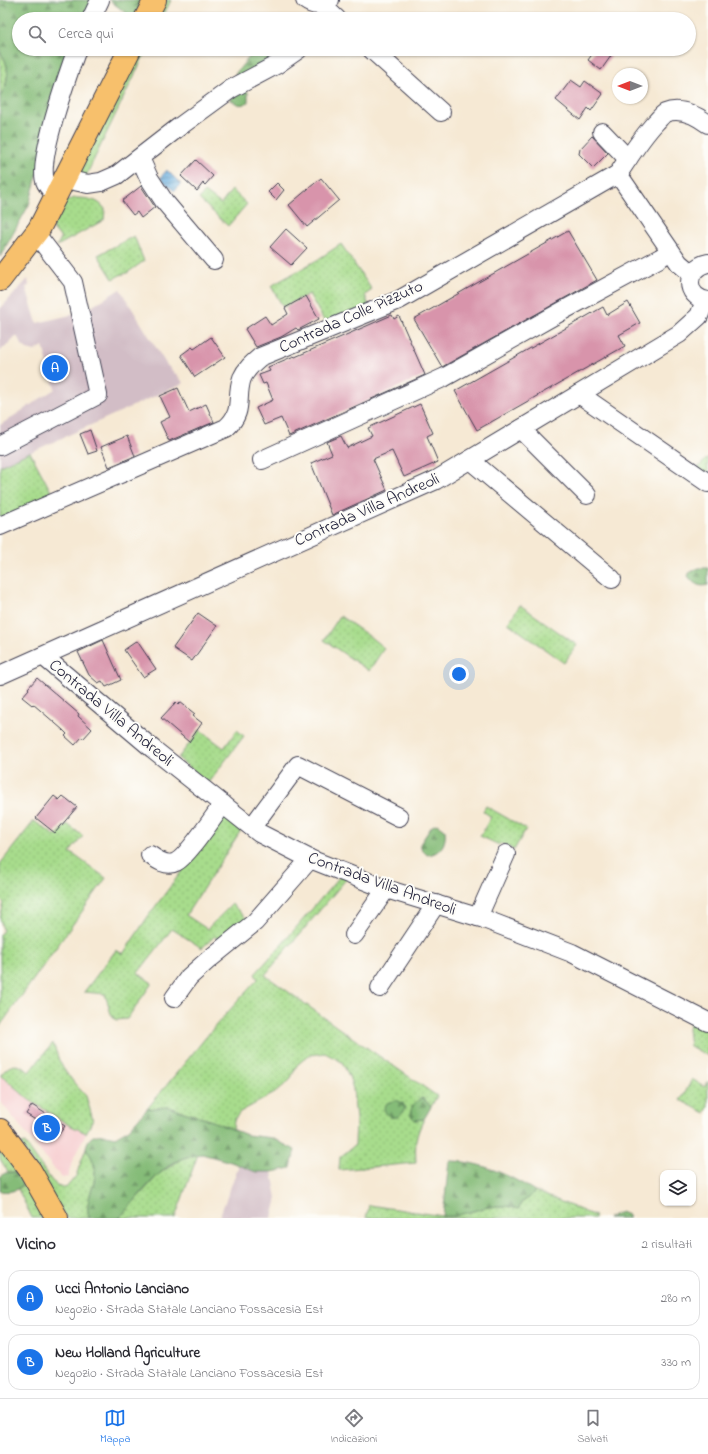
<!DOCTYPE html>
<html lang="it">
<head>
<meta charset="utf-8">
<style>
	:root { --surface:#fff; --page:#f2f2f3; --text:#2b2b33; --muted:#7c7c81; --line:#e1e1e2; --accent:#1a73e8 }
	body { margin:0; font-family:"Indie Flower",sans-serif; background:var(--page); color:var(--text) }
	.controls { position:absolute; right:12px; bottom:12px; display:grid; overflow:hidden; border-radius:8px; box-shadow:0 1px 3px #0004 }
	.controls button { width:36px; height:36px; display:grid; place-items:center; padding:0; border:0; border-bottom:1px solid var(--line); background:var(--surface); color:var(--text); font:20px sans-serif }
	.compass { position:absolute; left:612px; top:68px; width:36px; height:36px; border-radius:50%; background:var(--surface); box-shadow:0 1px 3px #0004; rotate:270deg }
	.you { position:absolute; left:459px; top:674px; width:14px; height:14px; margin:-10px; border:3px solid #fff; border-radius:50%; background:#1a73e8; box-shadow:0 0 0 6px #1a73e833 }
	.badge { display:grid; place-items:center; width:26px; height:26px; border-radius:50%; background:var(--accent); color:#fff; font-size:13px; font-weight:700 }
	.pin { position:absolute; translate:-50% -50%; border:2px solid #fff; box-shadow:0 1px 4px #0006 }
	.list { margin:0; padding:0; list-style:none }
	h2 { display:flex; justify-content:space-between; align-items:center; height:52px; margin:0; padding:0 16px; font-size:17px }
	h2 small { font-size:13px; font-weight:400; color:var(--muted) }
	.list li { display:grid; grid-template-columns:26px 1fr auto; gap:12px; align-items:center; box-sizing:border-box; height:56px; margin:0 8px 8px; padding:0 8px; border:1px solid var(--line); border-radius:12px }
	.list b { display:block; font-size:15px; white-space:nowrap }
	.list p { margin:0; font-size:13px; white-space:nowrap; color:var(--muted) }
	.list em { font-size:13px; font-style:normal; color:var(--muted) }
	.icon { flex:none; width:22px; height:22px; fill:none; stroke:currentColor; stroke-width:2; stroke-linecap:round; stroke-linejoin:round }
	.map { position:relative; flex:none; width:708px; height:1218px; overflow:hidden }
	.search { position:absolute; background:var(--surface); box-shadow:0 1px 3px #0004; left:12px; right:12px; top:12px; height:44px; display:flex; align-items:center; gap:10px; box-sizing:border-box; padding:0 14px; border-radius:22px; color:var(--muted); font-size:15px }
	.sheet { height:180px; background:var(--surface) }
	nav { display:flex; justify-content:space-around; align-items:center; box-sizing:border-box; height:56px; border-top:1px solid var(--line); background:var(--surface); font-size:11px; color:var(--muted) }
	nav a { display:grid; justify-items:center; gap:2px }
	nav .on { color:var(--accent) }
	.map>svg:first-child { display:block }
</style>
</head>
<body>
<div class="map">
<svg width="708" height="1218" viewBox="0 0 708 1218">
	<defs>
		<pattern id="grass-dots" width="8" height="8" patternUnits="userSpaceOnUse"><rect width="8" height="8" fill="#a7dc8c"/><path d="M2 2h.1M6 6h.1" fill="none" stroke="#8fbc7a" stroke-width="1.8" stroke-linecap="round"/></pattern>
		<pattern id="forest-firs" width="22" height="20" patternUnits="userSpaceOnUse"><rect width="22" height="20" fill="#85bc78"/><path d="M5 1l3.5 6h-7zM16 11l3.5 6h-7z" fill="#6c9864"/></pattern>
		<pattern id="water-rules" width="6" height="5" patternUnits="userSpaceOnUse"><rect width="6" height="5" fill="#67acdd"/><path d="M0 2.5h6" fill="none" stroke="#548cb4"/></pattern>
	</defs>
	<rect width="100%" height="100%" fill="#fdfcf7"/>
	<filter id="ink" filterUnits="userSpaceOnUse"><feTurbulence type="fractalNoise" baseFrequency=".025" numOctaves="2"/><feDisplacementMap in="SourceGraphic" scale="8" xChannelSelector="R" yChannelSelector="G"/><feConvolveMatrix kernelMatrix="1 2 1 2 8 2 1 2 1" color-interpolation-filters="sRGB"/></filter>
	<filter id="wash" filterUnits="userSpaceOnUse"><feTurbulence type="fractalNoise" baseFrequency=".012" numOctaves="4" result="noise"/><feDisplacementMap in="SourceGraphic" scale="16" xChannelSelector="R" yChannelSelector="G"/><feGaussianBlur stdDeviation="0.9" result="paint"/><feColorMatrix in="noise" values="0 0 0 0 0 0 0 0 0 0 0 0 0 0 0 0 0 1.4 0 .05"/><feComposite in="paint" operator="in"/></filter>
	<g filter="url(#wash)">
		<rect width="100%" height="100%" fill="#f6e9d4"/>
		<path fill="#f7cfd1" d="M0,1074l28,25 39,25 19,9 -14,28 -4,16 -6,1 -2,-2 -60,-75z"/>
		<g fill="#d2bdc6">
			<path d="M28,279l1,7 -3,1 11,36 46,-11 37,-23 46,75 18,19 -184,83v-41l55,-36 -12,-43 -8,5 -8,-2 -5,-4 -5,-9 -17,15v-42z"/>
			<path d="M239,1165l33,7 5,26 -5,20h-53z"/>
		</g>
		<g fill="url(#grass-dots)" stroke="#647f64">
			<path d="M164,0h7l-9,19h-7z"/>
			<path d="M140,49h7l-62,129 -12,1z"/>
			<path d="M0,52c11,14 9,30 0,45z"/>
			<path d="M232,190l15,14 -19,22 -29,-27 6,-7 16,12z"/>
			<path d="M75,198c12,0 23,1 30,11l-1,11 -47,26 4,-8 -9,-11 13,-26z"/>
			<path d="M134,236l10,25 -17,12 -7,2 -7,4 -15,-24z"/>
			<path d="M341,244l31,46 -7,5 5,13 -43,18 -18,-32 -26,13 -12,-21 46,-26z"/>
			<path d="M30,452l25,47 -55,24v-57z"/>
			<path d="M708,457v20l-13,-6z"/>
			<path d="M520,605l57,40 -13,18 -56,-40z"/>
			<path d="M340,616l29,20 15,12 -15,23 -45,-31z"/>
			<path d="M200,730l24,18 13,-18 7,6 -36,47 -30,-25z"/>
			<path d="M486,806l40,23 -12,21 -13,-7 -2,2 -19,-9 11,-19 -8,-6z"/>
			<path d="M225,813l20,11 -59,91 21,14 25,-25 18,18 -27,24 -8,-10 -13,12 -30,-19 -34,44 14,10 -25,36 -11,1 -5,-6 -6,-20 -21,-2 32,-42 7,4 26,-39z"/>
			<path d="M34,821l22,15 11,-12 16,12 -13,16 36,26 -106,148v-91l3,-5 -3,-12 4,-15 -4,-4v-35z"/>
			<path d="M341,875l7,2 -83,98 75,54 97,67 -6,11 -7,-8 -9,21 9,-1c-9,18 -9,24 -8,44l-77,7 1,-13 15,-12 1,-26 -3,-30 -4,-13 -7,-14 -17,-9 -16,2 -12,10 -7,15 -15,13 -35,19 -6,8 -1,9 -21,-8 -44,-14 -21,2 69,-84 42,-46 -3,-5 28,-31z"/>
			<path d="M692,1019l16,8v29l-18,-10 -2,-17z"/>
			<path d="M53,1043l6,17 4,8 12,16 11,12 7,24 -7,13 -19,-9 -39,-25 -27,-24c8,-12 18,-13 28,-3z"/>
			<path d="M692,1079l13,8 3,-6v26l-3,6 -25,-13 4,-5z"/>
			<path d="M25,1143l27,38 5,4 9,3 10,-12 10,-28c4,6 9,15 9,23 1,17 -11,27 -6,47h-23l-45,-74z"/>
			<path d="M0,1144l24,32 -9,-4h-7l-8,-13z"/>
			<path d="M198,1154l-23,64h-56l40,-44 22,-15z"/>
			<path d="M25,1178l22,40h-15l-14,-29 3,-2z"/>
			<path d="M535,1191l60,25 -1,2h-228l3,-13 74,11 27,-4 14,-4 12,-2h10l13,3 2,-6 9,-6z"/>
		</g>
		<g fill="url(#forest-firs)" stroke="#546f5a">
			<path d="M0,0h96l-9,19h-68v30h53l-43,156 -29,52v-160c9,-15 11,-31 0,-45z"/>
			<path d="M109,0h35l-10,19z"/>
			<path d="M256,49l14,3 7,-3h15l-55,35 -2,-10z"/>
			<path d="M246,90l2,2v10c-7,5 -12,2 -18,-3z"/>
			<path d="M699,568h9v17c-9,3 -15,-2 -20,-9l2,-4z"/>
			<path d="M437,824l8,6c2,14 -5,24 -18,25l-5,-5 -2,-6 12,-18z"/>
			<path d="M422,1098l2,1 7,8 -7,12 -9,1 -5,-5c1,-8 4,-13 12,-17z"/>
			<path d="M396,1100l7,3 2,5c-5,11 -16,14 -21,1l3,-6z"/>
			<path d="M168,1107l44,14 35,14 25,3 23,12 -4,18 -19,4h-16l-25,-10 -29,-8c-6,1 -14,2 -21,5 -25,11 -43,40 -62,59h-30c-5,-20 7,-30 6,-47 0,-8 -5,-17 -9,-23 3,-17 16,-14 29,-11l14,-8 18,-20z"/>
			<path d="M449,1161c31,0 60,14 86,30l-5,6 -9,6 -2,6 -13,-3h-10l-12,2 -29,8h-12z"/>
			<path d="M15,1172l4,1 6,5c-2,12 -14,15 -25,13v-14l5,-4z"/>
			<path d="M621,1212l7,3 1,3h-21z"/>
		</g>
		<path fill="url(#water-rules)" stroke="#44678c" d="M167,170l14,14 -7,7 -14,-13z"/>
		<g id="blocks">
			<g fill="#d894ab">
				<path d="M596,49h5l10,7 -10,14 -13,-10z"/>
				<path d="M571,80l10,7 4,-6 18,13 -12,17 -3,-3 -8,12 -24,-20z"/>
				<path d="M592,136l16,17 -15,15 -14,-14 1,-5z"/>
				<path d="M196,160l17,16 -8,9 -2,-2 -6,8 -16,-15z"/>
				<path d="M321,178l18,22 -32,27 -18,-22z"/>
				<path d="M277,183l7,7 -8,10 -8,-8z"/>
				<path d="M141,186l14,21 -14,11 -4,-6 -4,3 -11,-14z"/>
				<path d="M286,229l21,19 -16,17 -21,-18z"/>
				<path d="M568,231l29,49 -155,87 -28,-48z"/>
				<path d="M306,296l13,23 -21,11 -2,-2 -15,9 -25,10 -11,-18 20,-13 6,9 17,-11 -3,-6z"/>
				<path d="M628,302l12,21 -21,12 6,11 -148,84 -22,-39 148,-84 4,8z"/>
				<path d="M392,315l2,4 5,-3 26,59 -136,61 -8,-18 -17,7 -8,-17 17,-8 -7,-17 -3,1 -4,-9 11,-4 -2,-4 26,-11 1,1z"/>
				<path d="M211,337l14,20 -30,20 -14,-22 11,-8 2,2z"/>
				<path d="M178,388l11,24 17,-8 8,18 -45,19 -9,-19 10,-5 -10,-21z"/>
				<path d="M420,404l13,29 -6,3 11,26 -34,15 -12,-26 -19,8 14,31 -55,25 -21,-52 21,-9 -5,-12 14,-6 6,12 25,-12 -4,-8z"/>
				<path d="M90,430l7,21 -9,3 -8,-20z"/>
				<path d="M127,436l8,20 -26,11 -8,-20z"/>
				<path d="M198,613l19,13 -25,35 -19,-13z"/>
				<path d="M103,640l18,40 -15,7 -4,-6 -4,2 -9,-8 -11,-23z"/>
				<path d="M137,641l19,28 -13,8 -19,-27z"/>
				<path d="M37,678l42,36 -1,2 14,13 -9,10 -1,-2 -7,8 -10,-9 2,-2 -4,-4 -30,-26 -1,1 -10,-8 7,-8 -1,-1z"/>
				<path d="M176,702l2,2 2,-2 15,12 -2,2 9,7 -13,19 -28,-24z"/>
				<path d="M54,796l5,4 4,-4 14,11 -22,26 -19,-15z"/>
				<path d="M32,1105l33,21 -8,11 -21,-15 1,-1 -11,-7z"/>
			</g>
		</g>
	</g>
	<g filter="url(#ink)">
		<use href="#blocks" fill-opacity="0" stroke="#424052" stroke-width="1"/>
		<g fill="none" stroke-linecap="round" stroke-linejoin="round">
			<defs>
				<g id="minor">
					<path d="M305,0c8,6 17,7 25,0"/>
					<path d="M322,5l15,14"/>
					<path d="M91,19l9,-19"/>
					<path d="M371,49l70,63"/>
					<path d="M602,132l26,27"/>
					<path d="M140,158l9,20 15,23 50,59"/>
					<path d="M618,174c12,-18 23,-36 38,-52 3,-3 6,-7 9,-9 15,-6 31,2 43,11"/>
					<path d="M65,179l23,5 13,-2 16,-7 62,-48 52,-38 45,-24 23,-16"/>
					<path d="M56,195c-4,-4 -9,-8 -11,-14 -7,-23 23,-107 32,-132"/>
					<path d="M708,263c-24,5 -24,34 0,38"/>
					<path d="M579,394l129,89"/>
					<path d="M521,429l66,66"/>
					<path d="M0,446l98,-51 -25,-113 -37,-48"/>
					<path d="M262,460l183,-83 119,-67 96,-52 10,-7"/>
					<path d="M470,460l142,119"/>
					<path d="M0,526l226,-98c19,-17 9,-30 16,-50 4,-9 11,-15 18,-21l139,-57 219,-126 61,89 13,11"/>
					<path d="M43,656l110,93 106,84 51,26 76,30 98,30 88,34 136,69"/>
					<path d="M0,675l436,-195 243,-146 20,-18 6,-15"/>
					<path d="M252,827l46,-62 101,52"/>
					<path d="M150,855c7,5 17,12 26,7 11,-5 38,-46 47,-58"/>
					<path d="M478,917l28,-63"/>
					<path d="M354,935l32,-46"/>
					<path d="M380,988l56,-84"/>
					<path d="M174,998l15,-21 18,-16 48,-39 55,-63"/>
				</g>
				<g id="major">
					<path d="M145,19l10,-19"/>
					<path d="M0,280l39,-51 91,-180"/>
					<path d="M0,1130l30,40 27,48"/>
				</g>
			</defs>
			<use href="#minor" stroke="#424052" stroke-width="20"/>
			<use href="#major" stroke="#424052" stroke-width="24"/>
			<use href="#minor" stroke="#fff" stroke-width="18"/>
			<use href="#major" stroke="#f7c06c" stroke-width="22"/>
		</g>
	</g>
	<g text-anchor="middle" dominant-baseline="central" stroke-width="4" stroke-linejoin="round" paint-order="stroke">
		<g font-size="17" fill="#22223b" stroke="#fdfcf7">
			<text transform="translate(351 317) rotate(-24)">Contrada Colle Pizzuto</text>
			<text transform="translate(367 510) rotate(-24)">Contrada Villa Andreoli</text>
			<text transform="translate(111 713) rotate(40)">Contrada Villa Andreoli</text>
			<text transform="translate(382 884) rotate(20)">Contrada Villa Andreoli</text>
		</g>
	</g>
</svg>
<div class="controls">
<button><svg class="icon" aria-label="layers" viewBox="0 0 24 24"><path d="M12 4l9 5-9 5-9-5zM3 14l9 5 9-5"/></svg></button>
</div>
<svg class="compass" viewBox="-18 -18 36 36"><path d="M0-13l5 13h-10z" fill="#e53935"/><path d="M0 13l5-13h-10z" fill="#7c7c81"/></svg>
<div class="you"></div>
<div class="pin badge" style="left:55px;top:368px">A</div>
<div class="pin badge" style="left:47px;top:1128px">B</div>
<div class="search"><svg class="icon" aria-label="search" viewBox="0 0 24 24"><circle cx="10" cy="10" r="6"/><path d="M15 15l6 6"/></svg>Cerca qui</div>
</div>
<section class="sheet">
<h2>Vicino<small>2 risultati</small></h2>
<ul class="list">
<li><span class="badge">A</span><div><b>Ucci Antonio Lanciano</b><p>Negozio · Strada Statale Lanciano Fossacesia Est</p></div><em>280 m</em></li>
<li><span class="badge">B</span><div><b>New Holland Agriculture</b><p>Negozio · Strada Statale Lanciano Fossacesia Est</p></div><em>330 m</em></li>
</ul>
</section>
<nav>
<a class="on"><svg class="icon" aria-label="map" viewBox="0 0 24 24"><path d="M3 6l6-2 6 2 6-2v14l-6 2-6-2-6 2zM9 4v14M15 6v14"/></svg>Mappa</a>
<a><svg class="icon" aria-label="directions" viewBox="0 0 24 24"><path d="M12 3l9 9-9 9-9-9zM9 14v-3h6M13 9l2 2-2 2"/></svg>Indicazioni</a>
<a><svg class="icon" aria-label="saved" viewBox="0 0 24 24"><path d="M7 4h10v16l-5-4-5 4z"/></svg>Salvati</a>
</nav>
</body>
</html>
